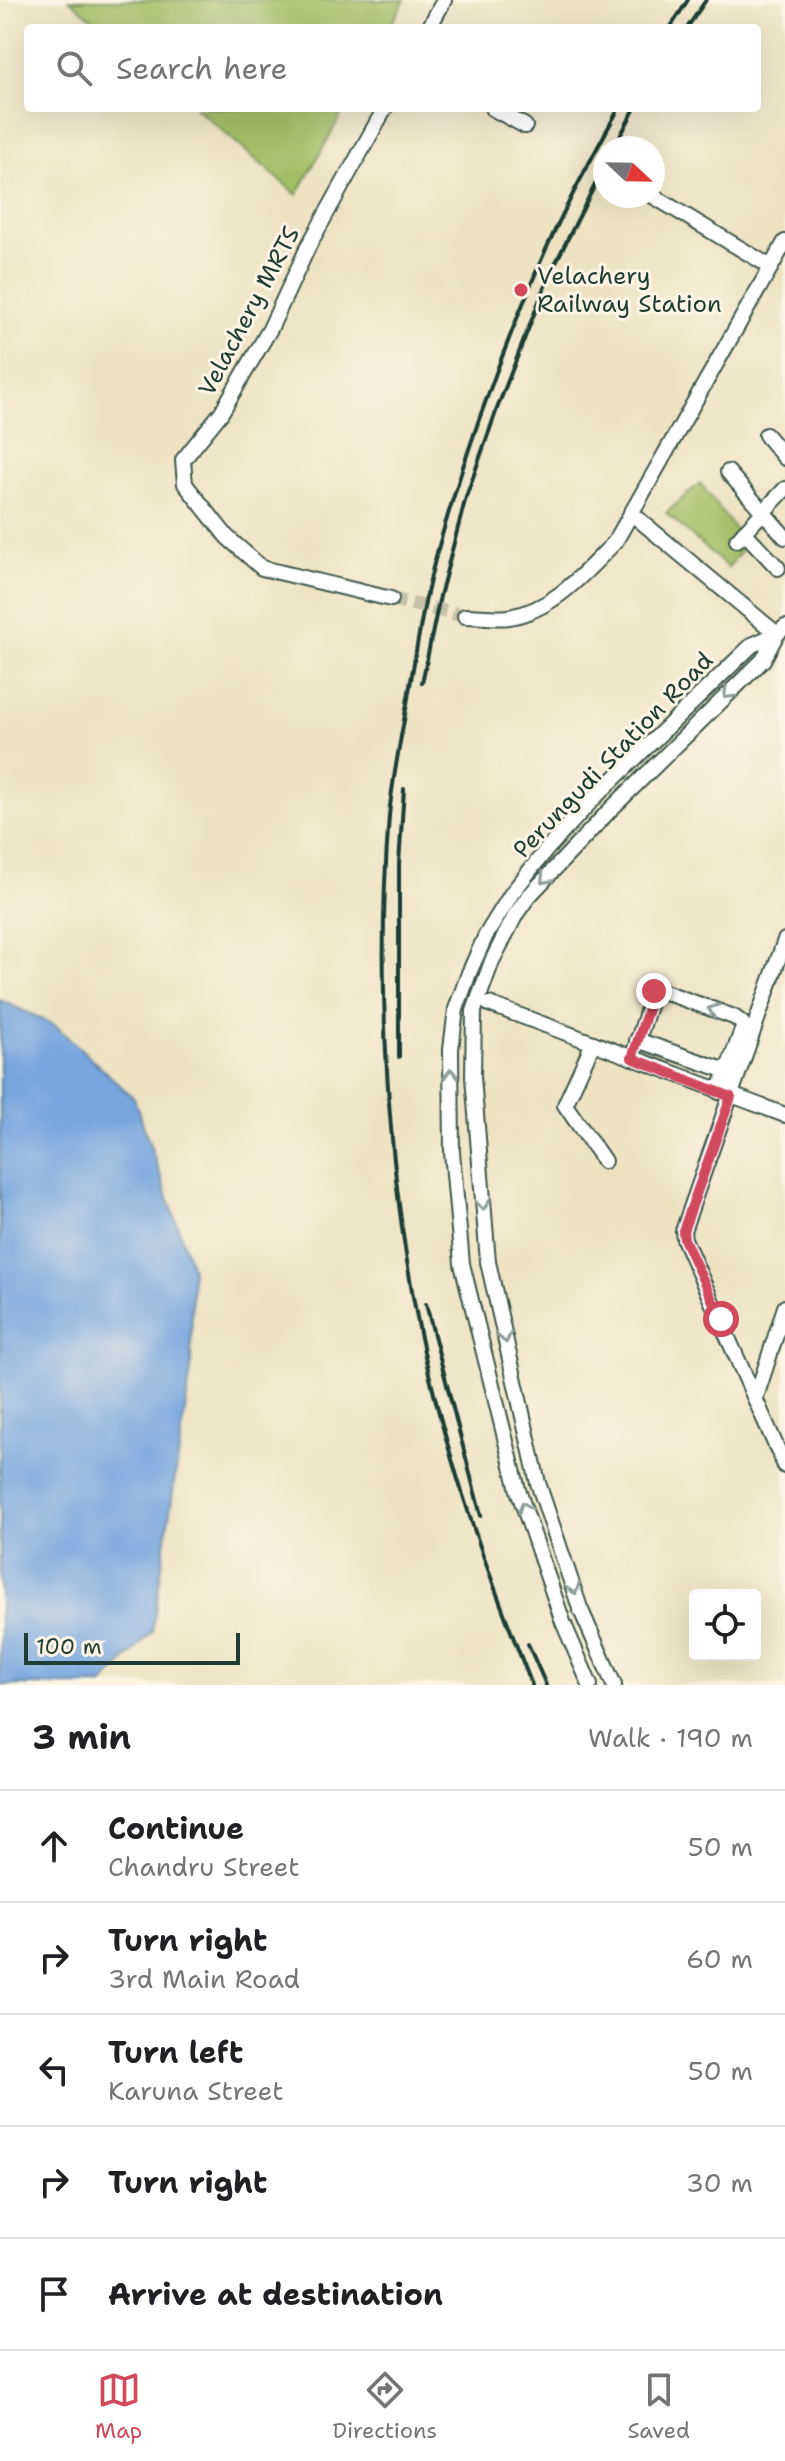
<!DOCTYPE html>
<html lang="en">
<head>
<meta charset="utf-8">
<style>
	:root { --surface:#fff; --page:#f6f6f6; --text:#202124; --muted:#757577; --line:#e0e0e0; --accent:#d1495b }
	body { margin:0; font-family:"Shantell Sans",sans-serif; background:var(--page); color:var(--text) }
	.controls { position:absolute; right:24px; bottom:24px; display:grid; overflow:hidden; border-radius:8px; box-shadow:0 8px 32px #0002 }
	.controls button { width:72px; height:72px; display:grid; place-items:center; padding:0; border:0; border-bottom:2px solid var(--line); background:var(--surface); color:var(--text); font:40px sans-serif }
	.compass { position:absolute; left:593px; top:136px; width:72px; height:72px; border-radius:50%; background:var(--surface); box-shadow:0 8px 32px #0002; rotate:112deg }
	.scale { position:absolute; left:24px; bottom:20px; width:216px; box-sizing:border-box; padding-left:8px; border:4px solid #1f3d34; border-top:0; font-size:22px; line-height:28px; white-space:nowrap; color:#1f3d34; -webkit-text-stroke:6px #fcf5e5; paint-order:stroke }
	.stop { position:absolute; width:24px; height:24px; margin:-18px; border:6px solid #d1495b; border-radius:50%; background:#fff }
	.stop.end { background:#d1495b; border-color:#fff; box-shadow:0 2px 8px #0008 }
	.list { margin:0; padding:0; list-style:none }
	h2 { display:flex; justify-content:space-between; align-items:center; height:104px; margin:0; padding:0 32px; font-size:34px }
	h2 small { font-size:26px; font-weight:400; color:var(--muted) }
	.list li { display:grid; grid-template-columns:52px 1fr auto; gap:24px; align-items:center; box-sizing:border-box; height:112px; padding:0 32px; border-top:2px solid var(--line) }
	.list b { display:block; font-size:30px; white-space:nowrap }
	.list p { margin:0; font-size:26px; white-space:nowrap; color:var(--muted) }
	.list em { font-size:26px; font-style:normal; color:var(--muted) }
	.icon { flex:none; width:44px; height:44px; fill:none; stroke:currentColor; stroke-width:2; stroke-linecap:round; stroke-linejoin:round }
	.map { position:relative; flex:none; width:785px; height:1685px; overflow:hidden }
	.search { position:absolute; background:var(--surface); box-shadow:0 8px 32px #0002; left:24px; right:24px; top:24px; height:88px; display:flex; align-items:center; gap:20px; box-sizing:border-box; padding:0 28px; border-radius:8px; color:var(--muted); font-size:30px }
	.sheet { height:664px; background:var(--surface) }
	nav { display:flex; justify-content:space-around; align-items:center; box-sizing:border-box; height:112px; border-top:2px solid var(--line); background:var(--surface); font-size:22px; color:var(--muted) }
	nav a { display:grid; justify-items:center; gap:4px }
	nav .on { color:var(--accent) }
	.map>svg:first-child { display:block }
</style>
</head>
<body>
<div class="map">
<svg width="785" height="1685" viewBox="0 0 785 1685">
	<rect width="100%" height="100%" fill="#fcf5e5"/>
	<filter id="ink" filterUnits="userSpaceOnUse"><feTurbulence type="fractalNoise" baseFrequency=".0125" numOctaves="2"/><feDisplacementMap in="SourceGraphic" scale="16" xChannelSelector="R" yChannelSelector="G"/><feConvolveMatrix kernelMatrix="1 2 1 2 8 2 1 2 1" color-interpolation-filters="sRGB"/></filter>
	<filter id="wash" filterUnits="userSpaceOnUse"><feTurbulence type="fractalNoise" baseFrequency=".006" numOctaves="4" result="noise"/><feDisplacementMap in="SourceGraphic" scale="32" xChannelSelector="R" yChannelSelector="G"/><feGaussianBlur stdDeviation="1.8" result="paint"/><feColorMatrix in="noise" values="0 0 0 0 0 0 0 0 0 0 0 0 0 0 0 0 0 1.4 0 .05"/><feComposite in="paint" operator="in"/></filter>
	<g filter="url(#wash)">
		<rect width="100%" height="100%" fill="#ede3c3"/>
		<g fill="#a2be65" stroke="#607e4c" stroke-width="2">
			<path d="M70,0h335l-16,28h-286z"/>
			<path d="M196,108h149l-48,87z"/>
			<path d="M700,483l46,61 -18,24 -62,-55z"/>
		</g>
		<path fill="#76a5df" stroke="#4a718a" stroke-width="2" d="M0,1000l55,25 79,73 58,170 -1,103 -39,261 -50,53h-102z"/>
	</g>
	<g filter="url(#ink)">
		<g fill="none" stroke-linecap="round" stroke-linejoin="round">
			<path stroke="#c4c2a6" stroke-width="14" stroke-dasharray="14 7" stroke-linecap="butt" d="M391,599l74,17"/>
			<defs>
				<g id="minor">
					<path d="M429,28l15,-28"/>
					<path d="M385,108l-76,137 -39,84 -49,84 -38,47 2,24 42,53 35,31 129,31"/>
					<path d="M492,108l33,18"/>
					<path d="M653,196l118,71"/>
					<path d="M766,435l19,23"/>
					<path d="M728,472l57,65"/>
					<path d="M631,513l146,121"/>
					<path d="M744,532l34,36"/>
					<path d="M737,540l48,-51"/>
					<path d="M465,616c14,0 30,3 44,1 45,-7 76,-45 106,-75l170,-300"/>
					<path d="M785,940l-102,291 1,8 101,227"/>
					<path d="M489,1004l296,111"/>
					<path d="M637,1040l90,31"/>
					<path d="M593,1043l-28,62 39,56"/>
					<path d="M632,1058l22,-67 5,-1 75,27 8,6 1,5 -24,64"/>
					<path d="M756,1397l29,-90"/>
					<path d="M590,1685l-27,-63 -45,-132 -56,-226 -10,-112 -1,-103 5,-40 13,-36 17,-38 26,-42 35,-44 47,-51 158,-153 25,-11"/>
					<path d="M614,1685l-34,-77 -42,-125 -50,-221 -15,-185 1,-66 18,-50 24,-47 12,-17 82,-87 153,-150 14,-26 8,-7"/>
				</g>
			</defs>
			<use href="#minor" stroke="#3e5649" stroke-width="18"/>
			<use href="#minor" stroke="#fff" stroke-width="14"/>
			<g stroke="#1f3d34" stroke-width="4">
				<path d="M670,28l18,-28"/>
				<path d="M687,28l19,-28"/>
				<path d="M614,148l21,-40"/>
				<path d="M422,683l18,-87 26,-99 32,-91 51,-130 56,-111"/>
				<path d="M399,1057v-193l5,-75"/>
				<path d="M426,1304l55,212"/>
				<path d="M528,1644l18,41"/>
				<path d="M532,1685c-46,-115 -87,-231 -112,-352 -33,-161 -44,-354 -31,-517 4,-43 14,-87 21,-130 8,-46 15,-92 28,-137 26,-92 59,-184 96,-272 24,-58 55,-114 85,-169"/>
			</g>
		</g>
		<defs><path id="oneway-chevron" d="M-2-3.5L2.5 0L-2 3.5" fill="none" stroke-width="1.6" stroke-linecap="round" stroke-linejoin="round" transform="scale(2)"/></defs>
		<g stroke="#8f9e9a">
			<use href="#oneway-chevron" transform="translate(728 694) rotate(136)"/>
			<use href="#oneway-chevron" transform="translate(545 879) rotate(133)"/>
			<use href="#oneway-chevron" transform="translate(713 1010) rotate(-160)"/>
			<use href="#oneway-chevron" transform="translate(451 1074) rotate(-91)"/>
			<use href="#oneway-chevron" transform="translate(483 1205) rotate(85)"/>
			<use href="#oneway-chevron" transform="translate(505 1338) rotate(78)"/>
			<use href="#oneway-chevron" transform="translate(524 1507) rotate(-109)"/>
			<use href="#oneway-chevron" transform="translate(574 1589) rotate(71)"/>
		</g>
	</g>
	<g fill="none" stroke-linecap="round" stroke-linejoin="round" filter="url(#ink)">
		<path stroke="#d1495b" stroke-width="10" d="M654,991l-22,67 99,39 -48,134 1,8 37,80"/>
	</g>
	<circle fill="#d1495b" stroke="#fcf5e5" stroke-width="3" cx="521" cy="290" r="8"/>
	<g text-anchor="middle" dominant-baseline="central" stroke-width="6" stroke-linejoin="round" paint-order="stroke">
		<g font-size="24" fill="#1f3d34" stroke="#fcf5e5" text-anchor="start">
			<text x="537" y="276">Velachery<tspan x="537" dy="28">Railway Station</tspan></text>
		</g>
		<g font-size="24" fill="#1f3d34" stroke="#fcf5e5">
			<text transform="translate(249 311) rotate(-62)">Velachery MRTS</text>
			<text transform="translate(613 755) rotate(-46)">Perungudi Station Road</text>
		</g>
	</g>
</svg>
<div class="controls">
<button><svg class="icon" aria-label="locate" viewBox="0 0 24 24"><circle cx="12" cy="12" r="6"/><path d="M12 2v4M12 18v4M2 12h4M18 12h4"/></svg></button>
</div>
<svg class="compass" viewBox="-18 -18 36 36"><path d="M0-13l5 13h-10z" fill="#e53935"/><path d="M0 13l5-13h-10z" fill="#757577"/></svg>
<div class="scale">100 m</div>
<div class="stop" style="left:721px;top:1319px"></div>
<div class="stop end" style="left:654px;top:991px"></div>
<div class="search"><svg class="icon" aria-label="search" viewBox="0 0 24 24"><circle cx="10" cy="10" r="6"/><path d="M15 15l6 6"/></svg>Search here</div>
</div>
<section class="sheet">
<h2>3 min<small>Walk · 190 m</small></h2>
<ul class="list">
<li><svg class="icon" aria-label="ahead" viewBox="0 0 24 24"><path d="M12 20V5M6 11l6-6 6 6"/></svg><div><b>Continue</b><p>Chandru Street</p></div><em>50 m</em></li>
<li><svg class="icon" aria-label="right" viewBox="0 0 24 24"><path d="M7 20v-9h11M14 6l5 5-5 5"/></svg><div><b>Turn right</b><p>3rd Main Road</p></div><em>60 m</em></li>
<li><svg class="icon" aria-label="left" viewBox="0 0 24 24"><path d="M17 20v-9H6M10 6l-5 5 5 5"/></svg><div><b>Turn left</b><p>Karuna Street</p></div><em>50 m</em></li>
<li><svg class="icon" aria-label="right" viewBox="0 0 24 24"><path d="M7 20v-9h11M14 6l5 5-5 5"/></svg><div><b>Turn right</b></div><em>30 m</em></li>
<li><svg class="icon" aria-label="arrive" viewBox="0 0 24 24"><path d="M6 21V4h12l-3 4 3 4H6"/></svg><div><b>Arrive at destination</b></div></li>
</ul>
</section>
<nav>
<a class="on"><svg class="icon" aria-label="map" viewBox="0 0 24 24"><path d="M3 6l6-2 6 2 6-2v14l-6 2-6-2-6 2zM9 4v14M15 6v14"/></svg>Map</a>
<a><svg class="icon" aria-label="directions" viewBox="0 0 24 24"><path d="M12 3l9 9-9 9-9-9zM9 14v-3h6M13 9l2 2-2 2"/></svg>Directions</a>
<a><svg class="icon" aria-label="saved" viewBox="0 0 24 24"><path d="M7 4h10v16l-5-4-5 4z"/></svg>Saved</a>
</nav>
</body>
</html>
